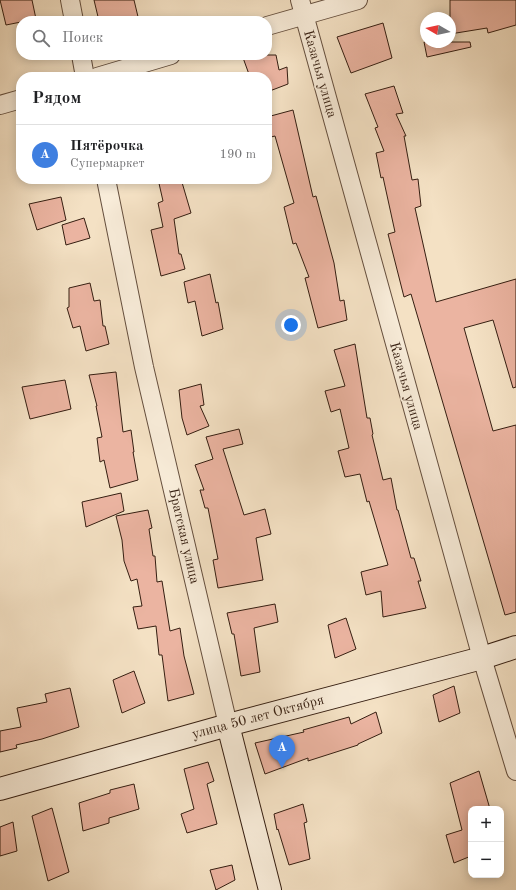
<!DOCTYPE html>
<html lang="ru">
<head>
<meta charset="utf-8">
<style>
	:root { --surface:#fff; --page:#f6f6f6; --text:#202124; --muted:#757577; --line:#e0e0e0; --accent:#db2777 }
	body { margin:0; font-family:"Old Standard TT",serif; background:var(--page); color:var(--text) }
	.controls { position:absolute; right:12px; bottom:12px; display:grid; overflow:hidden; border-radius:8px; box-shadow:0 2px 10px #0003 }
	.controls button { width:36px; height:36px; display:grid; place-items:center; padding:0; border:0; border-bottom:1px solid var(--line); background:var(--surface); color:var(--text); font:20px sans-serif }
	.compass { position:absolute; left:420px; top:12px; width:36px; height:36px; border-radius:50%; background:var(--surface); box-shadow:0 2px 10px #0003; rotate:279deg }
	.you { position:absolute; left:291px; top:325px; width:14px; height:14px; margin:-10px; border:3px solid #fff; border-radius:50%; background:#1a73e8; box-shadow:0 0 0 6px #1a73e833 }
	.badge { display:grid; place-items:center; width:26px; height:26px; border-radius:50%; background:var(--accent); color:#fff; font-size:13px; font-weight:700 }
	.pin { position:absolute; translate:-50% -33px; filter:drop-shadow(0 1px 2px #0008) }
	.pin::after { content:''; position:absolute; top:21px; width:14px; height:12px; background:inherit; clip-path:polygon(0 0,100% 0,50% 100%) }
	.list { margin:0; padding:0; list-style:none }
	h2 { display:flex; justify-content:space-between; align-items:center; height:52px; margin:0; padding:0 16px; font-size:17px }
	h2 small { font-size:13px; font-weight:400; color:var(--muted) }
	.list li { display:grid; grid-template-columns:26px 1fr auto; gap:12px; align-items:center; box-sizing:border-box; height:60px; padding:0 16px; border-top:1px solid var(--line) }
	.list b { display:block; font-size:15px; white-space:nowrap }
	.list p { margin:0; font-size:13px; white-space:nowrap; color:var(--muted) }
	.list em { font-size:13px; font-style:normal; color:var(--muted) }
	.icon { flex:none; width:22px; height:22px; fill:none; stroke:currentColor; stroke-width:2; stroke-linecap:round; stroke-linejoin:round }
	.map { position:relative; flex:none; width:516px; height:890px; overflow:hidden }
	.search { position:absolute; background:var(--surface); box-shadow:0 2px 10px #0003; left:16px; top:16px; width:256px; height:44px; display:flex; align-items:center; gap:10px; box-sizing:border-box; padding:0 14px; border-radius:16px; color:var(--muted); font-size:15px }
	.panel { position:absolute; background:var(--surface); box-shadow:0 2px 10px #0003; left:16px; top:72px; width:256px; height:112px; border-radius:16px }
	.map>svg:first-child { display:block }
</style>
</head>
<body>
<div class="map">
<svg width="516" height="890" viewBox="0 0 516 890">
	<rect width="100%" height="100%" fill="#f4e1c4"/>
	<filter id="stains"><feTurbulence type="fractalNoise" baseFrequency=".005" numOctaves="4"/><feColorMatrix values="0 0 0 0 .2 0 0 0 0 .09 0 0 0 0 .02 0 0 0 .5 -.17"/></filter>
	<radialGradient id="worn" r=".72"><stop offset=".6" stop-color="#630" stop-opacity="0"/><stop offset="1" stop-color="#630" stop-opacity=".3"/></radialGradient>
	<g fill="#ebb4a1" stroke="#351e11">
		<path d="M0,0h32l4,19 -15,2v1l-15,3z"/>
		<path d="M94,0h40l5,21h-40z"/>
		<path d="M450,0h66v25l-28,8 -1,-5 -37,6z"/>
		<path d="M383,23l9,35 -41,15 -14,-36z"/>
		<path d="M424,42h46l1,5 -44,10z"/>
		<path d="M242,55h34l3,15 8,-3 1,17 -21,8v-15h-17z"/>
		<path d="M394,86l9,27 -7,1 10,22h-2l8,44 6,-1 3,27 -6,2 21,94 80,-23v108l-3,1 -20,-68 -29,8 29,103 23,-6v187l-11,3 -94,-321 -7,3 -16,-63 7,-2 -12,-55 -2,1 -5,-25 8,-2 -9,-23 3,-1 -13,-33z"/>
		<path d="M293,110l20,87 3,-1 18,67 6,38 4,-1 3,20 -29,8 -13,-50 4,-1 -13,-34 -3,1 -9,-37 10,-4 -19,-67 -8,2v-21z"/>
		<path d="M158,179h23l10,34 -17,6 5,35h2l4,15 -24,7 -10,-46 12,-3 -5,-24 5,-2z"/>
		<path d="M61,197l5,23 -29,10 -8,-26z"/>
		<path d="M84,218l6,20 -24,7 -4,-20z"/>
		<path d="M210,274l6,29 2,-1 5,27 -21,7 -7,-35 -7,2 -4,-21z"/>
		<path d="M90,283l4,18 6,-1 3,26h2l4,18 -23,7 -6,-25 -7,2 -6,-20 2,-1v-19z"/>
		<path d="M355,344l12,74h3l3,16 -1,1 11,45 8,-2 6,32h1l13,48h3l7,23h-3l8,27 -43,9 -2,-26 -15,4 -5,-23 27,-7 -19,-64 -2,1 -7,-28 -15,3 -7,-26 11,-3 -9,-39 -9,3 -6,-21 20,-5 -11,-36z"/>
		<path d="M116,372l7,60 8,-2 3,22h-1l5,28 -28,8 -6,-28 -4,2 -3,-24 5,-1 -6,-31h1l-8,-31z"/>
		<path d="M65,380l6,29 -41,10 -8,-32z"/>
		<path d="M201,384l3,21 -4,1 9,20 -22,9 -5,-17 -3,-28z"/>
		<path d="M239,429l4,15 -20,5 21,66 21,-6 6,25 -15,4 7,42 -45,8 -5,-28 5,-1 -10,-51h-3l-5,-18h4l-9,-25 18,-6 -7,-22z"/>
		<path d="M121,493l3,18 -38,16 -4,-25z"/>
		<path d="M148,510l4,18 -3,1 4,27h2l2,26 5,-1 8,50 10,-3 4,28 10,38 -26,7 -6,-46h-3l-3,-29 -18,3 -5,-22 9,-1 -5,-27 -6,2 -7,-20 -2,-21 -6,-24z"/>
		<path d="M275,604l3,18 -24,6 6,44 -19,4 -7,-42h-2l-5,-21z"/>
		<path d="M346,618l10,31 -21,9 -7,-33z"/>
		<path d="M134,671l11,32 -23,10 -9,-33z"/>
		<path d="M454,686l6,27 -21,9 -6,-27z"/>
		<path d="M70,688l9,39 -37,12 -26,6 1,3 -17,4v-21l21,-4 -4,-19 30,-6 -2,-8z"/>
		<path d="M376,712l6,21 -24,11v1l-50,16v-3l-43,16 -10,-31 49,-11 -1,-2 46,-13 2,7z"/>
		<path d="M208,762l6,19 -7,3 10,40 -30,9 -6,-19 13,-5 -10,-40z"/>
		<path d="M479,771l11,38h-19v47l-17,7 -8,-28 16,-5 -12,-47z"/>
		<path d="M134,784l5,25 -30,9v5l-26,8 -4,-28 31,-10v-3z"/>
		<path d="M303,804l4,18 -3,1 6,36 -21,6 -11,-36 -1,1 -3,-16z"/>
		<path d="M52,808l17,64 -21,9 -16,-65z"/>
		<path d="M13,822l4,29 -17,5v-29z"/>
		<path d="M232,865l3,15 -19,10 -6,-20z"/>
	</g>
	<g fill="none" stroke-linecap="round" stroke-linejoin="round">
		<defs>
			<g id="street">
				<path d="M70,0l4,21"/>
				<path d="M300,0l182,658 34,113"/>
				<path d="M267,26l91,-26"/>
				<path d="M81,55l4,22"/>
				<path d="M97,77l74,-22"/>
				<path d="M0,105l21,-6"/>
				<path d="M106,179l38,188 84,358"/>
			</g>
			<g id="secondary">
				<path d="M228,725l42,165"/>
				<path d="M0,789l228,-64 254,-67 34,-11"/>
			</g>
		</defs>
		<use href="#street" stroke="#654f3e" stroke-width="20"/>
		<use href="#secondary" stroke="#351e11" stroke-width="24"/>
		<use href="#street" stroke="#f8ecd9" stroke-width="18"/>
		<use href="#secondary" stroke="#f8ecd9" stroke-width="22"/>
	</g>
	<g text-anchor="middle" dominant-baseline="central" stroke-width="3.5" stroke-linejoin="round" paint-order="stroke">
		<g font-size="14" fill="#351e11" stroke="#f8ecd9">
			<text transform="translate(320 74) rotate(74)">Казачья улица</text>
			<text transform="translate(406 386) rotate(74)">Казачья улица</text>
			<text transform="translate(184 536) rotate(77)">Братская улица</text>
			<text transform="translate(258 717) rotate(-15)">улица 50 лет Октября</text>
		</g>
	</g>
	<rect width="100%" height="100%" filter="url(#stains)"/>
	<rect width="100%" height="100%" fill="url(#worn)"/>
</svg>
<div class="controls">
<button>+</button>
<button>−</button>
</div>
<svg class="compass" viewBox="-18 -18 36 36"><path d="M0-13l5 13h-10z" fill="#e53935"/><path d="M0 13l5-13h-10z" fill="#757577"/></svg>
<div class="you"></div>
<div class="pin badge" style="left:282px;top:768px;background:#3f7fe0">A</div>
<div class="search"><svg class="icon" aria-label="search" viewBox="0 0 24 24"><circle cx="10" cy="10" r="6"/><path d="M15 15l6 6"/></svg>Поиск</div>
<section class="panel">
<h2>Рядом<small></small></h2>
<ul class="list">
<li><span class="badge" style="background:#3f7fe0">A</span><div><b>Пятёрочка</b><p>Супермаркет</p></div><em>190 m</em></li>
</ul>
</section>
</div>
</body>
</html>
